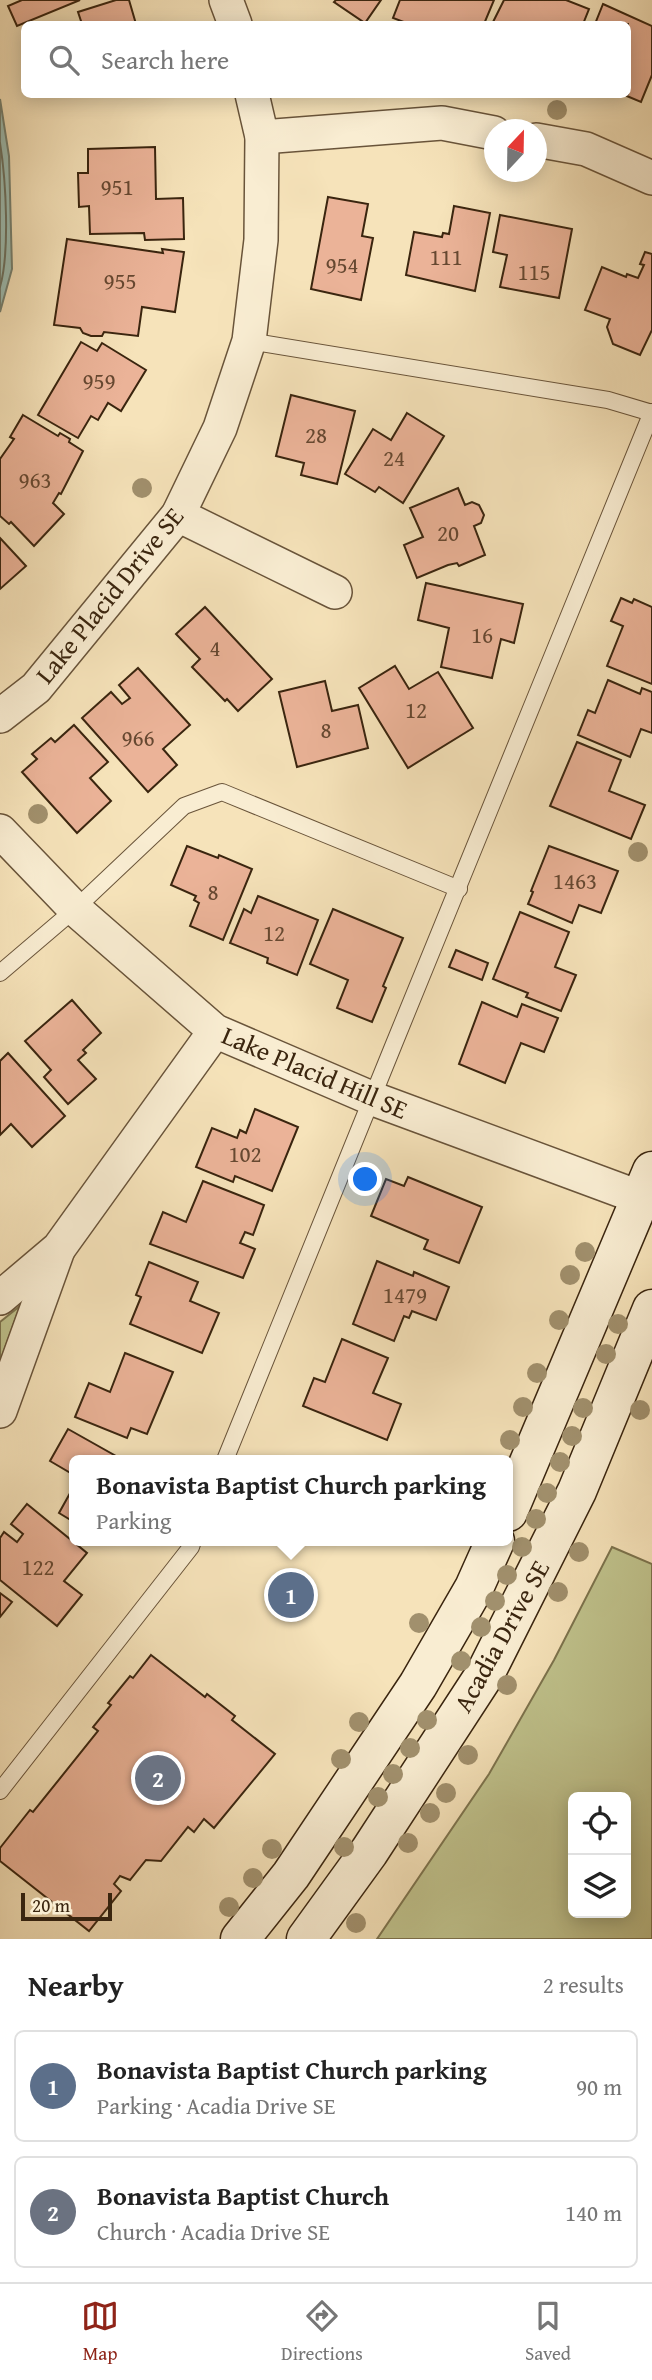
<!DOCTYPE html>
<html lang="en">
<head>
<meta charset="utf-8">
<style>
	:root { --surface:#fff; --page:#f2f2f2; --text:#222; --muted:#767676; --line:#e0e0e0; --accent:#8f2418 }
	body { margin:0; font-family:"Gentium Book Plus",serif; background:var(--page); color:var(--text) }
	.controls { position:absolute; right:21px; bottom:21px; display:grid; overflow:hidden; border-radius:10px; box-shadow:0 4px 18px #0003 }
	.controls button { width:63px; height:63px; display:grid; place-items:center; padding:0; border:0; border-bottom:2px solid var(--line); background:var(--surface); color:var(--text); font:35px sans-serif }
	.compass { position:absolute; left:484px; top:119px; width:63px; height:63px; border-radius:50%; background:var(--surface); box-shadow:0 4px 18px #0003; rotate:22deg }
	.scale { position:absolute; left:21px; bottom:18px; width:91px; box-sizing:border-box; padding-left:7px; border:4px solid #3a250f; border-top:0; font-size:19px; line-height:24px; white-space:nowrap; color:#3a250f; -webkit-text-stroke:5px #f9edd2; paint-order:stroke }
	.you { position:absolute; left:366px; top:1180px; width:24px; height:24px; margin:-18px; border:5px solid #fff; border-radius:50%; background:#1a73e8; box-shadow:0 0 0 10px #1a73e833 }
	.badge { display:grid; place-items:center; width:46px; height:46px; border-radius:50%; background:var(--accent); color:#fff; font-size:23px; font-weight:700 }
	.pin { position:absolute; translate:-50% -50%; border:4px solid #fff; box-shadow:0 2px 7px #0006 }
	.popup { position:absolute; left:69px; top:1455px; width:444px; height:91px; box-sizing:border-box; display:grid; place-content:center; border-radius:10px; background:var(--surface); filter:drop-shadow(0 2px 5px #0005); font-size:23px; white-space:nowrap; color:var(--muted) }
	.popup b { font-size:26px; color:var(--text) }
	.popup::after { content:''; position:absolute; left:50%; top:100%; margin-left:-14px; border:14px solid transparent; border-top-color:var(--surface) }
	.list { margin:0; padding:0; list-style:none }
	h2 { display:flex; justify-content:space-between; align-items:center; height:91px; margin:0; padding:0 28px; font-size:30px }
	h2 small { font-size:23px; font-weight:400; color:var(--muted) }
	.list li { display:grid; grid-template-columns:46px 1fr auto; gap:21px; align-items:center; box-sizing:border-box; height:112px; margin:0 14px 14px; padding:0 14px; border:2px solid var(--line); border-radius:10px }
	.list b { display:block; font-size:26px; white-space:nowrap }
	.list p { margin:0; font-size:23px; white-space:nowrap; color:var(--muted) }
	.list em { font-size:23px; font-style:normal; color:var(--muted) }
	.icon { flex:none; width:38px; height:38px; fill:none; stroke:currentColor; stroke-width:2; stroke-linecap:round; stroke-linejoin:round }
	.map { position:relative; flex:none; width:652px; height:1939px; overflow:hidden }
	.search { position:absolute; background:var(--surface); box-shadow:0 4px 18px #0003; left:21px; right:21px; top:21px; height:77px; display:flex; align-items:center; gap:18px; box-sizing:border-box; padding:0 24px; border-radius:10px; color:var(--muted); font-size:26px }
	.sheet { height:343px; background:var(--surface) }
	nav { display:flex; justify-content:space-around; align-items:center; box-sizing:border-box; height:98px; border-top:2px solid var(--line); background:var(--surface); font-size:19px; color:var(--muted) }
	nav a { display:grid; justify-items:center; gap:4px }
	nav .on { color:var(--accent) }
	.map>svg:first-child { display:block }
</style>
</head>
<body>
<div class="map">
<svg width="652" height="1939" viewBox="0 0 652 1939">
	<rect width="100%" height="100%" fill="#f6e3ba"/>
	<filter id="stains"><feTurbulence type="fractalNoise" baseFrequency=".00286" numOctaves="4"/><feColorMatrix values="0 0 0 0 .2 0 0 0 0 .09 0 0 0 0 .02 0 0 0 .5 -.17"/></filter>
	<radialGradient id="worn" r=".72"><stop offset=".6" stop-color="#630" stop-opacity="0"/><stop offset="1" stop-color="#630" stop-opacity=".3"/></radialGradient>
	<g fill="#c0c38d" stroke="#7d744e" stroke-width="2" fill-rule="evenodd">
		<path d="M20,1306l-20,56v-40z"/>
		<path d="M612,1547l40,17v375h-275l112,-165 65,-114zM573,1797h53v116h-53z"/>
	</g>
	<path fill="#9dbeb3" stroke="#758171" stroke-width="2" d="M0,99l9,57 3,113 -12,43z"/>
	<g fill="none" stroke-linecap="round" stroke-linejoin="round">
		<path stroke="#6c7261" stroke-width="2" d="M0,143c6,37 10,109 0,144"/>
	</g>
	<g fill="#ebb398" stroke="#3a250f" stroke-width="2">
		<path d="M22,0h58l-63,26 -9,-20z"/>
		<path d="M116,0h13l7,24h-54l-4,-12z"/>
		<path d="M336,0h45l-16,23 -31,-21z"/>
		<path d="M400,0h94l-10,24h-75l-16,-6z"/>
		<path d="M504,0h62l23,9 -6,15h-91z"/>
		<path d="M603,4l49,22v49l-11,27 -19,-8h6v-70h-33z"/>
		<path d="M155,147l1,52 27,-1 1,41 -39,1 -1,-7 -54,1 -1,-28 -10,1 -1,-34h10v-24z"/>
		<path d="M328,197l40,7 -6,32 11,2 -12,62 -50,-11z"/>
		<path d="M454,206l36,7 -15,78 -69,-16 8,-43 28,5 1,-4 6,1z"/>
		<path d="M500,215l72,14 -13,69 -59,-11 7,-32 -14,-3z"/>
		<path d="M67,239l96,14 -1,-4 22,3 -9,60 -33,-5 -4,29 -34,-4 -2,4h-11l-8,-3 -3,-5 -26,-3z"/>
		<path d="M645,252l7,2v76l-12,25 -27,-11 -6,-17 3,-8 -25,-9 17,-43 24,10 1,-3 11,4 6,-13 -4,-1z"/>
		<path d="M81,342l16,9 5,-8 44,27 -25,41 -13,-8 -10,17 -7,-4 -13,22 -40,-23z"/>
		<path d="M291,395l64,16 -18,73 -36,-9 3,-12 -28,-7z"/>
		<path d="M407,413l37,23 -41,67 -24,-16 -4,5 -30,-18 28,-45 18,11z"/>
		<path d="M23,415l35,21 2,-3 10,6 -1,3 14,9 -22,43 -2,-1 -6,10 11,11 -30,32 -23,-24 -2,2 -9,-8v-57l14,-20 -4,-2z"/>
		<path d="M458,488l7,17 7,-3 7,3 5,10 -3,8 -7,3 11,29 -26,11 -2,-3 -9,2 -31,13 -13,-33 19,-8 -13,-29z"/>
		<path d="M0,538l26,28 -26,23z"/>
		<path d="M426,583l97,21 -9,39 -13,-4 -9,39 -51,-11 8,-39 -31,-8z"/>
		<path d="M621,598l11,5 2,-4 18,8v77l-45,-18 16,-40 -12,-5z"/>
		<path d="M205,607l67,72 -34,32 -11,-12 -2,2 -33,-34 8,-8 -24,-25z"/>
		<path d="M395,666l14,23 29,-17 35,56 -65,40 -49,-80z"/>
		<path d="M138,668l52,57 -27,24 14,16 -29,27 -66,-74 29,-26 11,12 8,-6 -11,-13z"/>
		<path d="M608,680l32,14 2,-6 10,4v41l-11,-4 -11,28 -52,-22 10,-25 7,3z"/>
		<path d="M325,681l7,30 26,-6 10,43 -71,19 -18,-75z"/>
		<path d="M74,725l34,37 -18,16 21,23 -34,32 -55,-61 15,-13 -5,-5 19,-16 4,4z"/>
		<path d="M577,742l44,18 -12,31 36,14 -14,34 -81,-33z"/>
		<path d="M187,846l31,12 1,-3 33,14 -29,71 -33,-14 9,-23 -5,-3 2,-4 -25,-11z"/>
		<path d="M549,846l69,25 -17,42 -22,-8 -7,18 -44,-19 5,-12 -2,-1z"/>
		<path d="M258,896l60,24 -21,55 -30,-12 1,-5 -38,-15 14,-34 7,4z"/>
		<path d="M333,909l70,29 -20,48 3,2 -14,34 -35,-14 11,-28 -38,-16z"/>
		<path d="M520,912l49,20 -14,35 21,8 -15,36 -35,-14 2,-4 -35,-14z"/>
		<path d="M456,950l32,13 -6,17 -33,-13z"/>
		<path d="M72,1000l29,33 -18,17 3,3 -8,7 18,19 -28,25 -24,-27 7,-7 -26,-29z"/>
		<path d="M482,1002l35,15 5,-13 36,14 -14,34 -23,-9 -16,40 -46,-19z"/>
		<path d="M8,1053l57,63 -33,31 -21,-23 -11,11v-74z"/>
		<path d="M255,1109l43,18 -26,64 -37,-15 -2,6 -37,-15 16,-39 25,10 3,-8 6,3z"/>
		<path d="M408,1177l74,30 -23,56 -35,-14 4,-9 -57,-24 15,-37 18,7z"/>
		<path d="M203,1181l61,24 -11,30 -8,-3 -5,11 15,6 -12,29 -93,-34 13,-32 23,10z"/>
		<path d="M377,1261l36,15 1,-4 35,15 -13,33 -24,-9 -3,7 -5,-2 -10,25 -41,-17z"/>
		<path d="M149,1262l49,20 -8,19 29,12 -17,40 -72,-29 11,-27 -5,-2z"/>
		<path d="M342,1339l46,19 -15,35 28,11 -14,36 -84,-34 11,-28 11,4z"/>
		<path d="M125,1353l48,19 -26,62 -16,-6 -4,10 -52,-21 14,-34 21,9z"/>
		<path d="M68,1429l55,31h-49v15l-24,-14z"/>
		<path d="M74,1486v36l-15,-9z"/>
		<path d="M27,1504l60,49 -23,28 18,14 -25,31 -57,-46v-42l4,-6 13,10 6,-8 -12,-10z"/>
		<path d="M0,1593l12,9 -12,15z"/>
		<path d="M151,1655l54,42 2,-3 28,22 -3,4 43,34 -61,74 -10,-9 -10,13 -6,-5 -27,34 -15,-1 -16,20 -10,-4 -6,8 7,7 -32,40 -89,-70v-13l30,-38 3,2 65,-81 -5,-4 18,-22 -3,-2 22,-27 3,2z"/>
	</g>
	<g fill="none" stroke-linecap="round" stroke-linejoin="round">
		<defs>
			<g id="lane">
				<path d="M249,341l359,59 44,13"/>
				<path d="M0,973l75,-64 109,-103 38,-14 237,97"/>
				<path d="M225,1460c141,-350 285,-698 427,-1048"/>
				<path d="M0,1791l191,-244 2,-6"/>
			</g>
			<g id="street">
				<path d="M226,0l9,24"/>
				<path d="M262,137l180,-14 52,10"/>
				<path d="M536,140l50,9 66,29"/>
				<path d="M178,515l157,77"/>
				<path d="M0,716l36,-28 142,-173 42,-87 29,-87 12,-101 1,-103 -10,-43"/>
				<path d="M0,831l75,78 140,122 156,67 281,104"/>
				<path d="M0,1298l59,-50 156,-217"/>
				<path d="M0,1411l58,-161"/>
			</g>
			<g id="secondary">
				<path d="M508,1512l144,-341"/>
				<path d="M240,1939l51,-64 127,-190 56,-97 21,-47"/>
				<path d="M306,1939l63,-87 116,-178 92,-183 75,-182"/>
			</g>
		</defs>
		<use href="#lane" stroke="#69543a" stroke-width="18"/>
		<use href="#street" stroke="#69543a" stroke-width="36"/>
		<use href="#secondary" stroke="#3a250f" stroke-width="41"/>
		<use href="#lane" stroke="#f9edd2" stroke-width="16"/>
		<use href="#street" stroke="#f9edd2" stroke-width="33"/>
		<use href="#secondary" stroke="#f9edd2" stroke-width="38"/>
	</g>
	<g fill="#a1906d">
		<circle cx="557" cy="110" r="10"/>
		<circle cx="142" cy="488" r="10"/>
		<circle cx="38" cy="814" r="10"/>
		<circle cx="638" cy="852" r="10"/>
		<circle cx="585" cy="1252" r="10"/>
		<circle cx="570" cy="1275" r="10"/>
		<circle cx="559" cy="1320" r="10"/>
		<circle cx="618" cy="1324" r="10"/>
		<circle cx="606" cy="1354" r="10"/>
		<circle cx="537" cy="1373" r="10"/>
		<circle cx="523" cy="1407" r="10"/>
		<circle cx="583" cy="1408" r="10"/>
		<circle cx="640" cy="1410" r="10"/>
		<circle cx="572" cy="1436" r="10"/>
		<circle cx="510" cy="1440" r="10"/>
		<circle cx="560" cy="1462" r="10"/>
		<circle cx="547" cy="1493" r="10"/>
		<circle cx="536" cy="1519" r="10"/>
		<circle cx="522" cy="1547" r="10"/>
		<circle cx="579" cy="1552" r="10"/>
		<circle cx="507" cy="1575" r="10"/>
		<circle cx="558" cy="1592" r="10"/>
		<circle cx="495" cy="1601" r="10"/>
		<circle cx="419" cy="1623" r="10"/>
		<circle cx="481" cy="1627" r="10"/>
		<circle cx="461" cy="1661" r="10"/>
		<circle cx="507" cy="1685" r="10"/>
		<circle cx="427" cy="1720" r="10"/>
		<circle cx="359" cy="1722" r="10"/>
		<circle cx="410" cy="1748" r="10"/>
		<circle cx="468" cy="1755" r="10"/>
		<circle cx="341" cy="1759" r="10"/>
		<circle cx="393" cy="1774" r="10"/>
		<circle cx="446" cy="1793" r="10"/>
		<circle cx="378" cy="1797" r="10"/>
		<circle cx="430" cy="1813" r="10"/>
		<circle cx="408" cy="1843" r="10"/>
		<circle cx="344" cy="1847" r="10"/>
		<circle cx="272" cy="1849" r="10"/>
		<circle cx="253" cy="1878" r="10"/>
		<circle cx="229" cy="1907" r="10"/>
		<circle cx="356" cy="1923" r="10"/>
	</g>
	<g text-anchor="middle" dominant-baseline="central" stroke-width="5" stroke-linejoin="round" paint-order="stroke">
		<g font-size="23" fill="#664831">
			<text x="117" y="186">951</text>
			<text x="446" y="256">111</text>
			<text x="342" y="264">954</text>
			<text x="534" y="271">115</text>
			<text x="120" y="280">955</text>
			<text x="99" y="380">959</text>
			<text x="316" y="434">28</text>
			<text x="394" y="457">24</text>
			<text x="35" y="479">963</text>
			<text x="448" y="532">20</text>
			<text x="482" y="634">16</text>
			<text x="215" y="647">4</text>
			<text x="416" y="709">12</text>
			<text x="326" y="729">8</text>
			<text x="138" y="737">966</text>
			<text x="575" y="880">1463</text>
			<text x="213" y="891">8</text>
			<text x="274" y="932">12</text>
			<text x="245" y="1153">102</text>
			<text x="405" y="1294">1479</text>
			<text x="38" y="1566">122</text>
		</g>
		<g font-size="26" fill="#3a250f" stroke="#f9edd2">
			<text transform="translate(109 595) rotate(-51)">Lake Placid Drive SE</text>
			<text transform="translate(315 1072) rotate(23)">Lake Placid Hill SE</text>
			<text transform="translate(501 1636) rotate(-61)">Acadia Drive SE</text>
		</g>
	</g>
	<rect width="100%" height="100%" filter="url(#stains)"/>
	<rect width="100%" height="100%" fill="url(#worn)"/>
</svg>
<div class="controls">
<button><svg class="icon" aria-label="locate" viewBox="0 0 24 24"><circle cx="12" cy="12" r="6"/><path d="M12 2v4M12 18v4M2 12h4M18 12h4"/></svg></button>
<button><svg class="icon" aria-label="layers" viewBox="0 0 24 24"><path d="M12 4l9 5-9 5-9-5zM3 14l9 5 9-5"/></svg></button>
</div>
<svg class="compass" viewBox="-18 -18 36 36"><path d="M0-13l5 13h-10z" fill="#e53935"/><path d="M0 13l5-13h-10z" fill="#767676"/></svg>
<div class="scale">20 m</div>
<div class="you"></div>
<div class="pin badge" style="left:291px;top:1595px;background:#5c6f8a">1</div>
<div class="popup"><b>Bonavista Baptist Church parking</b>Parking</div>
<div class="pin badge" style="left:158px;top:1778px;background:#6b7280">2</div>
<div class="search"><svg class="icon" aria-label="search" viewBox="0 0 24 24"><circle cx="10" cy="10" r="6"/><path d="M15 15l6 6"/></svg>Search here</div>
</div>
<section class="sheet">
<h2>Nearby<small>2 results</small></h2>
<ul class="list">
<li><span class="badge" style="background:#5c6f8a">1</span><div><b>Bonavista Baptist Church parking</b><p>Parking · Acadia Drive SE</p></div><em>90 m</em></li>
<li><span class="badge" style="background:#6b7280">2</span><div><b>Bonavista Baptist Church</b><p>Church · Acadia Drive SE</p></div><em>140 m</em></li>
</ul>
</section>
<nav>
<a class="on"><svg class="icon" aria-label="map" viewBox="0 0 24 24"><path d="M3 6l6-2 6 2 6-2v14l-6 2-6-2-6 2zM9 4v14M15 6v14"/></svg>Map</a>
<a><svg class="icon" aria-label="directions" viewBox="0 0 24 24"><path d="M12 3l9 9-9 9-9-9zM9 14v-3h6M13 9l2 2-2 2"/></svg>Directions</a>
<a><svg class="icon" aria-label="saved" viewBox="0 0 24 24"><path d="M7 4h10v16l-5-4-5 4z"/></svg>Saved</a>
</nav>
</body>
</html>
